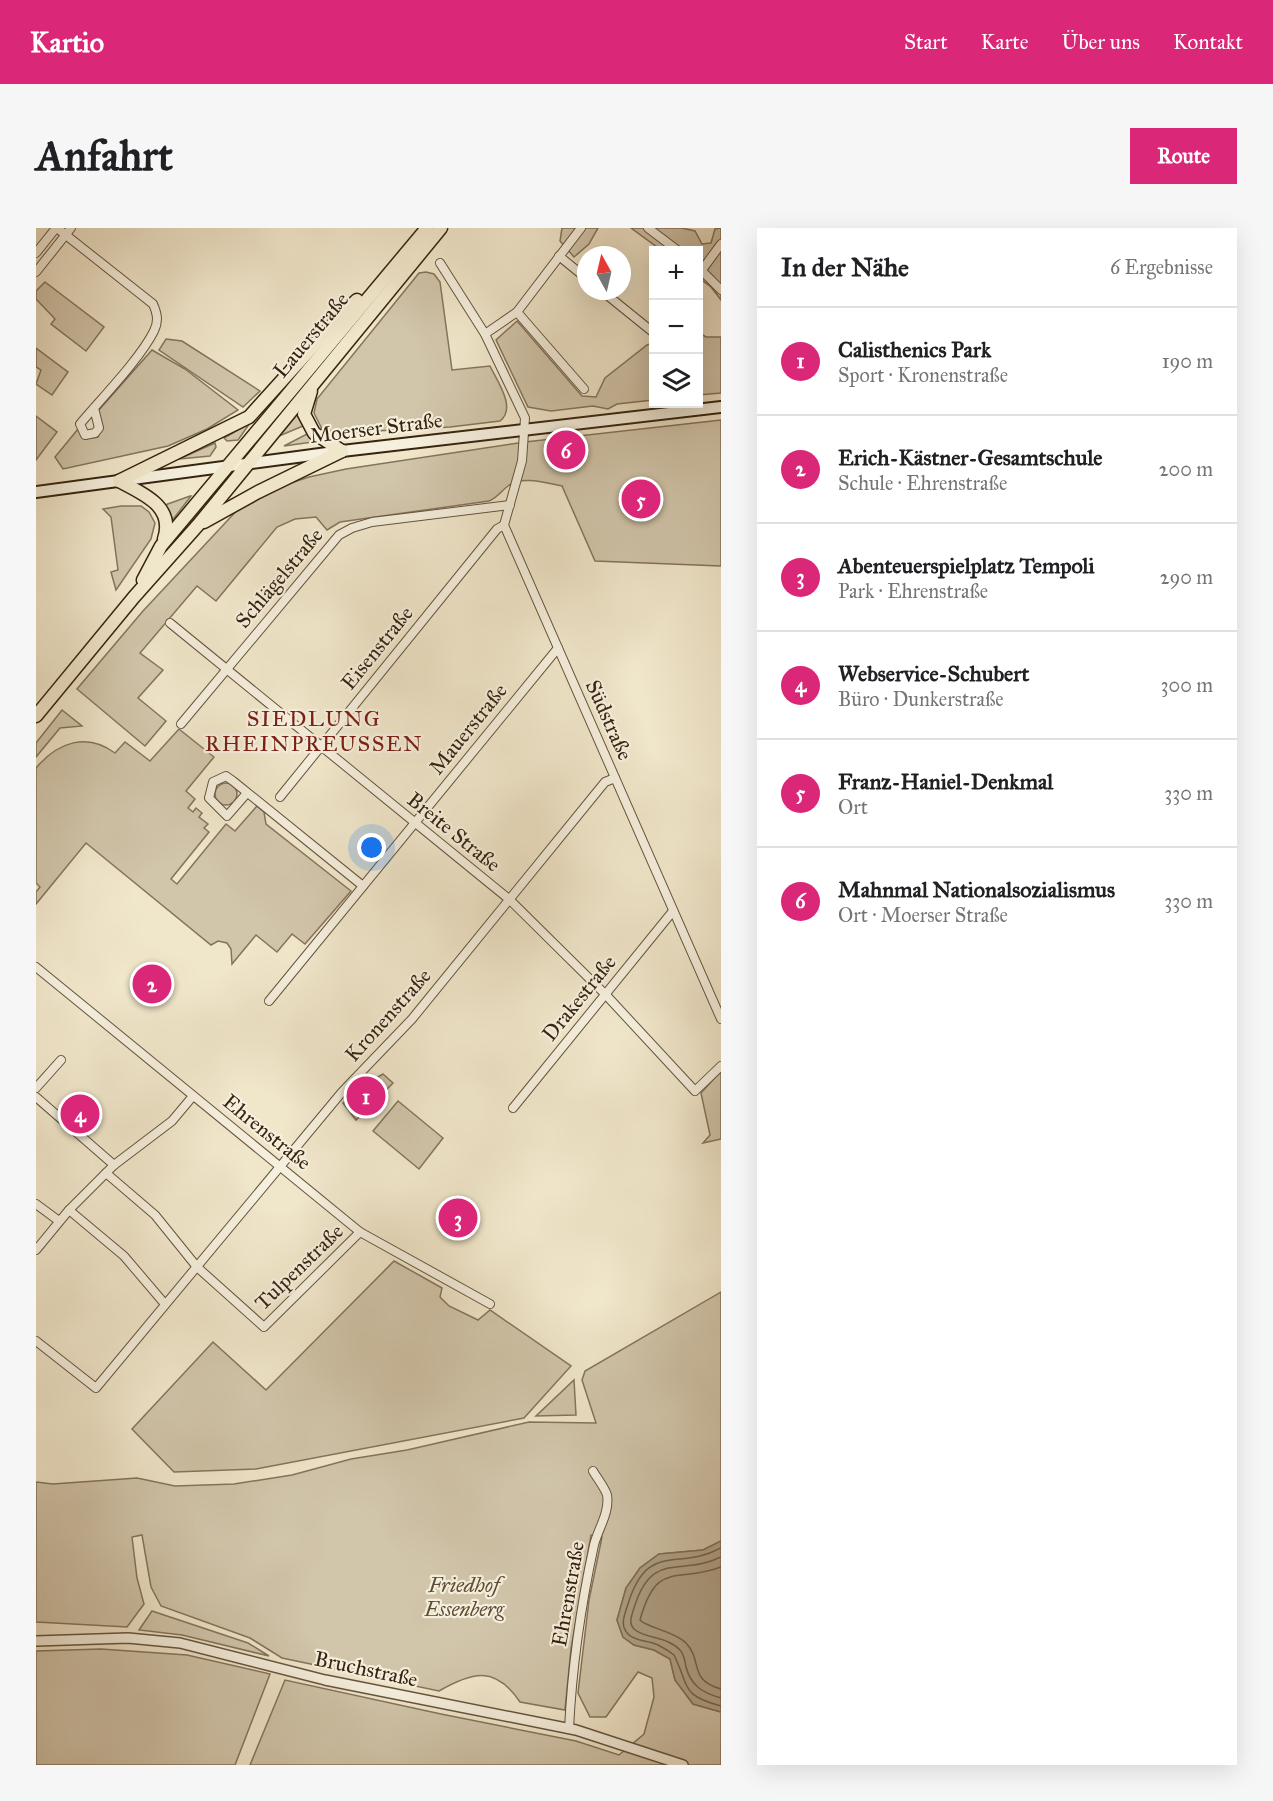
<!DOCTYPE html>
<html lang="de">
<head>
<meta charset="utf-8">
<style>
	:root { --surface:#fff; --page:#f6f6f6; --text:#202124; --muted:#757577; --line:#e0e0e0; --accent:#db2777 }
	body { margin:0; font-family:"IM FELL Great Primer",serif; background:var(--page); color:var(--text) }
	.controls { position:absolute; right:18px; top:18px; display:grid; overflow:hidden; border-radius:0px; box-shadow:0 6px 24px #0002 }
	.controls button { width:54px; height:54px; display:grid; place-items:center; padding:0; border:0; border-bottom:2px solid var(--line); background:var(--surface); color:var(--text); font:30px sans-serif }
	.compass { position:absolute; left:541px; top:18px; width:54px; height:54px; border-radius:50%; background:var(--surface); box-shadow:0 6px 24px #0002; rotate:352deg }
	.you { position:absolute; left:336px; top:620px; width:21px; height:21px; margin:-15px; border:4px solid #fff; border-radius:50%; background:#1a73e8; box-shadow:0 0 0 9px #1a73e833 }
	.badge { display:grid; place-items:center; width:39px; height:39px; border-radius:50%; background:var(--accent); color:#fff; font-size:20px; font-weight:700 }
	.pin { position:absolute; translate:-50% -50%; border:3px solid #fff; box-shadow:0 2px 6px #0006 }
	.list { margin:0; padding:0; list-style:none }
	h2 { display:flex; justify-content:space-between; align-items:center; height:78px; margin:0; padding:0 24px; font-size:26px }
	h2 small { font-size:20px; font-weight:400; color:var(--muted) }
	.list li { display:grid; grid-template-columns:39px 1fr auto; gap:18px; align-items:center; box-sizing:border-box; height:108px; padding:0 24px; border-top:2px solid var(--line) }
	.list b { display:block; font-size:22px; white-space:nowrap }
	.list p { margin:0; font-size:20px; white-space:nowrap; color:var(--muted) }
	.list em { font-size:20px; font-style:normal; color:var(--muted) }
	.icon { flex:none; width:33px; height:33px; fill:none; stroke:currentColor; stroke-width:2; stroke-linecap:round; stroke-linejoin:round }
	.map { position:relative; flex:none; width:685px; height:1537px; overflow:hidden; border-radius:0px }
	header { display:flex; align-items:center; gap:36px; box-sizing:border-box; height:84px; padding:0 30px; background:var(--accent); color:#fff }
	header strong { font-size:28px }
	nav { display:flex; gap:33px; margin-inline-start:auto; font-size:21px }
	.intro { display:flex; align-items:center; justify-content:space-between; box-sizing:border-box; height:144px; padding:0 36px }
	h1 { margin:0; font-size:42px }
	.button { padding:15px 27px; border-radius:0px; background:var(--accent); color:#fff; font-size:21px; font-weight:700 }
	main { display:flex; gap:36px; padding:0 36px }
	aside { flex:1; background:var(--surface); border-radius:0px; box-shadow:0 6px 24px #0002 }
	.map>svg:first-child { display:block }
</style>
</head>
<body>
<header>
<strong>Kartio</strong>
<nav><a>Start</a><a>Karte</a><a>Über uns</a><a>Kontakt</a></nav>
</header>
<div class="intro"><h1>Anfahrt</h1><a class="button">Route</a></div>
<main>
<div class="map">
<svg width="685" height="1537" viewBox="0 0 685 1537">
	<rect width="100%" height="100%" fill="#f0e6ca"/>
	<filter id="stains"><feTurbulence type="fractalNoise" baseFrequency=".00333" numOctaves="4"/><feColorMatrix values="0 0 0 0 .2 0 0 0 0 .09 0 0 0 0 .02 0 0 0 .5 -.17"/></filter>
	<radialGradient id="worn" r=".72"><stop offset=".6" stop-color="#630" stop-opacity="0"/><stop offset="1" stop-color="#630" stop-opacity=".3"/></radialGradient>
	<g fill="#d1c5aa" stroke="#84745c" stroke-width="1.5">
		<path d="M526,0h36l-9,16 -15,13 -14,-16z"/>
		<path d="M595,0h51l13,3 7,13 9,-1 4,-14 6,-1v72l-10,-13 -12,-9 -1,-28h-37z"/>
		<path d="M390,44l8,2 6,8 12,88 38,-4c7,15 27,42 10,55l-50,6 -111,6 -17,-4 -8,-16 3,-14 102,-126z"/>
		<path d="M9,54l59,45 -18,24 -35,-27 4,-5 -19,-20v-8z"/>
		<path d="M481,93l65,75 14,1 9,-19 42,-33 6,-2v57l-36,4 -9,5 -15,-3 -42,5 -23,-4 -32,-67z"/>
		<path d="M662,104l8,5h15v56l-22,2z"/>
		<path d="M130,111l16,2 78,50 -17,16 -84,-57z"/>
		<path d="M0,120l32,24 -16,23 -16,-11 5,-14 -5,-3z"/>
		<path d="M116,122l33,19 53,41 -31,19 -39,17 -105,23 -8,-12 23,-28 7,10 13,-2 4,-9 -4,-17z"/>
		<path d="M260,187h3l4,11 -24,10z"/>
		<path d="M0,188l21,16 -21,28z"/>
		<path d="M685,192v146l-126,-5 -33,-75c-16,-3 -40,-11 -54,0 -8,6 -10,11 -19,15l-149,21 -13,8 -11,-13 -21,2 -18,8 -61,74 -19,-15 -57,67 23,17 -25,28 28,23 -21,25 -68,-57 66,-78 98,-105 29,-16 39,-13 37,-8 179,-27z"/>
		<path d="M214,195l-12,17 -11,1 -3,-3z"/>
		<path d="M271,206l6,8 -29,4z"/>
		<path d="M179,215l1,4 -6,9 -31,3z"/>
		<path d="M154,268h1l-20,26 -6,-17z"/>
		<path d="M85,278h20l8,6 6,11 -4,16 -35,51 -5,-18 7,-2 -7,-53 -8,-8z"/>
		<path d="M26,482l20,16 -22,2 -24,29v-14z"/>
		<path d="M143,501l35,28 -28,34 9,8 -7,9 5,4 3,-4 6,5 -3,4 9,7 -4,4 5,4 -38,47 6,5 49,-60 9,7 22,-25 7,6 2,12 85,67 -46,53 -13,-10 -15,18 -21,-17 -24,29 -1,-15 -4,-6 -9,-2 -7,4 -125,-102 -50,61v-12l4,-5 -4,-4v-115c22,-26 51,-36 79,-15l10,-11 25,19z"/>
		<circle cx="190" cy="566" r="11"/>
		<path d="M685,843v68l-18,4 7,-8 -9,-42z"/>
		<path d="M347,846l10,9 -37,37 -13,-17 15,-13 -5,-8 5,-4 8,6z"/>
		<path d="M362,873l45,37 -24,31 -46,-38z"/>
		<path d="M358,1033l48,27 -2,9 9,9 29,14 12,-10 81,56 -47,52 -268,51 -82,3 -42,-43 81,-87 53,48z"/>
		<path d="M685,1064v249l-18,9 -44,4 -19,14 -14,20 -9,32 6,17 11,8 20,5 16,9 5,21 18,24 28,8v53h-471l35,-85 156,34 135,27 43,14 25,-21 10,-37 -2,-19 -14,-6 -32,45h-16l-12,-24 11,-93 13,-63 -11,-2 -20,114 -6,61 -45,-8c-25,-37 -48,-30 -81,-11l-157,-33 -32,-20 -89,-32 -10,-19 -9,-52 -10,2 5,41 7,26 -17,23 -91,-5v-140l17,2 84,-6 38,8 59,-2 58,-9 59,-16 56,-9 122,-28 67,1 -14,-43 3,-9z"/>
		<path d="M538,1152l2,35 -40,1z"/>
		<path d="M116,1383l96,32 21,13 -87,-21 -43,-5z"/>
		<path d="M65,1421l86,6 83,19 -35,91h-199v-114z"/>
	</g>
	<path fill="#b1a48a" stroke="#807059" stroke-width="1.5" d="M685,1313v171l-28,-8 -18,-24 -5,-21 -16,-9 -20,-5 -11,-8 -6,-17 9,-32 14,-20 19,-14 44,-4z"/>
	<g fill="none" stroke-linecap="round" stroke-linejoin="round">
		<g stroke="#74644c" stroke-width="1.5">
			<path d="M685,1320c-44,24 -74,-9 -94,59 -3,9 -7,19 1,27 8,8 20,6 30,11 6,3 11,6 16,10 16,32 6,40 47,51"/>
			<path d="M685,1329c-40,20 -69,-8 -87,51 -2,7 -6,15 0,21 11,10 33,7 46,21 4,4 5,11 6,17 5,19 17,26 35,31"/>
			<path d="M685,1339c-45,17 -64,-8 -81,53 5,7 34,11 46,23 17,18 2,37 35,46"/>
		</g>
		<defs>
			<g id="minor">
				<path d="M21,0l96,76c4,9 6,17 1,27 -14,28 -53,68 -74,93l5,11 10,-2 4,-5 -5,-20"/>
				<path d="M612,0l29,22"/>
				<path d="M0,25l20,-25"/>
				<path d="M523,28l27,22"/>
				<path d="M404,35l45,71 40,84 -3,43 -18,64 217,494"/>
				<path d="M664,41l21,21"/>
				<path d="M666,42l19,-26"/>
				<path d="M0,44l35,-44"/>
				<path d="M566,63l52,42"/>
				<path d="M481,84l67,77"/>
				<path d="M449,106l32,-22 64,-84"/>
				<path d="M134,395l340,277 96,95 89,96 26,-25"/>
				<path d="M145,496l158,-189 13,-7 20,-6 138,-17"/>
				<path d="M211,565l-20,23 -18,-18 4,-16 13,-6 7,5 130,105"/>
				<path d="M244,569l217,-268 7,-4"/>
				<path d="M0,739l324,265 130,72"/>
				<path d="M233,773l289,-353"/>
				<path d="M0,860l25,-28"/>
				<path d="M0,869l78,68"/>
				<path d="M477,880l160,-197"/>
				<path d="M70,945l49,42 42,52 67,60 96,-95"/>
				<path d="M0,976l23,17"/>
				<path d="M33,982l55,46 40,47"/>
				<path d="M0,1022l33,-40 45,-45 58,-44 21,-25"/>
				<path d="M0,1113l60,47 246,-296 70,-73 193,-237 10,-4"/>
				<path d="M533,1501c3,-62 12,-124 25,-184 4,-16 16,-33 13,-50 -2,-7 -10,-17 -14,-24"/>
			</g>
			<path id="tertiary" d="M0,1413l92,-3 52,5 145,37 251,50 107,35"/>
			<path id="secondary" d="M0,264l306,-41 379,-44"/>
			<g id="primary">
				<path d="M275,163l-7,23 10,19 28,18"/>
				<path d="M83,253l130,-64 94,-104 14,-13"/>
				<path d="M83,253c24,13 56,25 45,58"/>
				<path d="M168,294l54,-30 84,-41"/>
				<path d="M107,352l18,-34 266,-318"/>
				<path d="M0,488l98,-119 64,-72 243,-297"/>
			</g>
		</defs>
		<use href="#minor" stroke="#65543e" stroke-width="10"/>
		<use href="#tertiary" stroke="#65543e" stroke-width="12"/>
		<use href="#secondary" stroke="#37230f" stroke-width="14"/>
		<use href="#primary" stroke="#37230f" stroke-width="15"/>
		<use href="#minor" stroke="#f5efdd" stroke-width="8"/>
		<use href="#tertiary" stroke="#f5efdd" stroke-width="9"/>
		<use href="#secondary" stroke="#f5efdd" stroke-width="10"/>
		<use href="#primary" stroke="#f0e6ca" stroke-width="12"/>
	</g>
	<g text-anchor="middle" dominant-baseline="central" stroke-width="4.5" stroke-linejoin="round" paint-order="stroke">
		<g font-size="21" fill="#37230f" stroke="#f5efdd">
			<text transform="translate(275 107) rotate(-50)">Lauerstraße</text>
			<text transform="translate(340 200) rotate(-7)">Moerser Straße</text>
			<text transform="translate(243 350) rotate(-50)">Schlägelstraße</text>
			<text transform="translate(341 420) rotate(-51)">Eisenstraße</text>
			<text transform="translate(573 492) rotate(66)">Südstraße</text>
			<text transform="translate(432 501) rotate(-51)">Mauerstraße</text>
			<text transform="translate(418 604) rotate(39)">Breite Straße</text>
			<text transform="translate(543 770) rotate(-51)">Drakestraße</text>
			<text transform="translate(352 787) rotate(-48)">Kronenstraße</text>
			<text transform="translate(231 904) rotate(39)">Ehrenstraße</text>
			<text transform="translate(263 1039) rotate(-44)">Tulpenstraße</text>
			<text transform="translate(532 1366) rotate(-80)">Ehrenstraße</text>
			<text transform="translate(330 1441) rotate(12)">Bruchstraße</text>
		</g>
		<g font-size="21" font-style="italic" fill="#5e4c36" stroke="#f5efdd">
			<text x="428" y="1357">Friedhof<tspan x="428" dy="24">Essenberg</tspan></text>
		</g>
		<g font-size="22" letter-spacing="1.5" fill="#7a1f14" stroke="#f5efdd">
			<text x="278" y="490">SIEDLUNG<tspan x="278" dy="25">RHEINPREUSSEN</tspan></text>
		</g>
	</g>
	<rect width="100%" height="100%" filter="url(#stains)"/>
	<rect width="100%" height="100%" fill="url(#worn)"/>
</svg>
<div class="controls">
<button>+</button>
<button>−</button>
<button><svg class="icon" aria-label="layers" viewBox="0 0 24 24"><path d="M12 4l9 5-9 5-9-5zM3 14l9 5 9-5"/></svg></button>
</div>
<svg class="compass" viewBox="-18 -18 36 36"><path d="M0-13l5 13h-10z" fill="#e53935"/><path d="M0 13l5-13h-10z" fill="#757577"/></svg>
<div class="you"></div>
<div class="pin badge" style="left:330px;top:868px">1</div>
<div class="pin badge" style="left:116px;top:756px">2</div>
<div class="pin badge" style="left:422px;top:990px">3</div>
<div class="pin badge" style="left:44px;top:886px">4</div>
<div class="pin badge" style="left:605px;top:271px">5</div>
<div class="pin badge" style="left:530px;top:222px">6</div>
</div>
<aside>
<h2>In der Nähe<small>6 Ergebnisse</small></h2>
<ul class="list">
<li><span class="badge">1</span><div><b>Calisthenics Park</b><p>Sport · Kronenstraße</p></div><em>190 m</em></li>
<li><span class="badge">2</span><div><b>Erich-Kästner-Gesamtschule</b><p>Schule · Ehrenstraße</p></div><em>200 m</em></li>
<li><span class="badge">3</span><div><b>Abenteuerspielplatz Tempoli</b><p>Park · Ehrenstraße</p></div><em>290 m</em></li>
<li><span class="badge">4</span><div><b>Webservice-Schubert</b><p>Büro · Dunkerstraße</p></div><em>300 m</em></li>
<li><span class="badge">5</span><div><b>Franz-Haniel-Denkmal</b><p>Ort</p></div><em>330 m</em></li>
<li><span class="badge">6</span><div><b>Mahnmal Nationalsozialismus</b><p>Ort · Moerser Straße</p></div><em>330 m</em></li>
</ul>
</aside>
</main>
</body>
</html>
